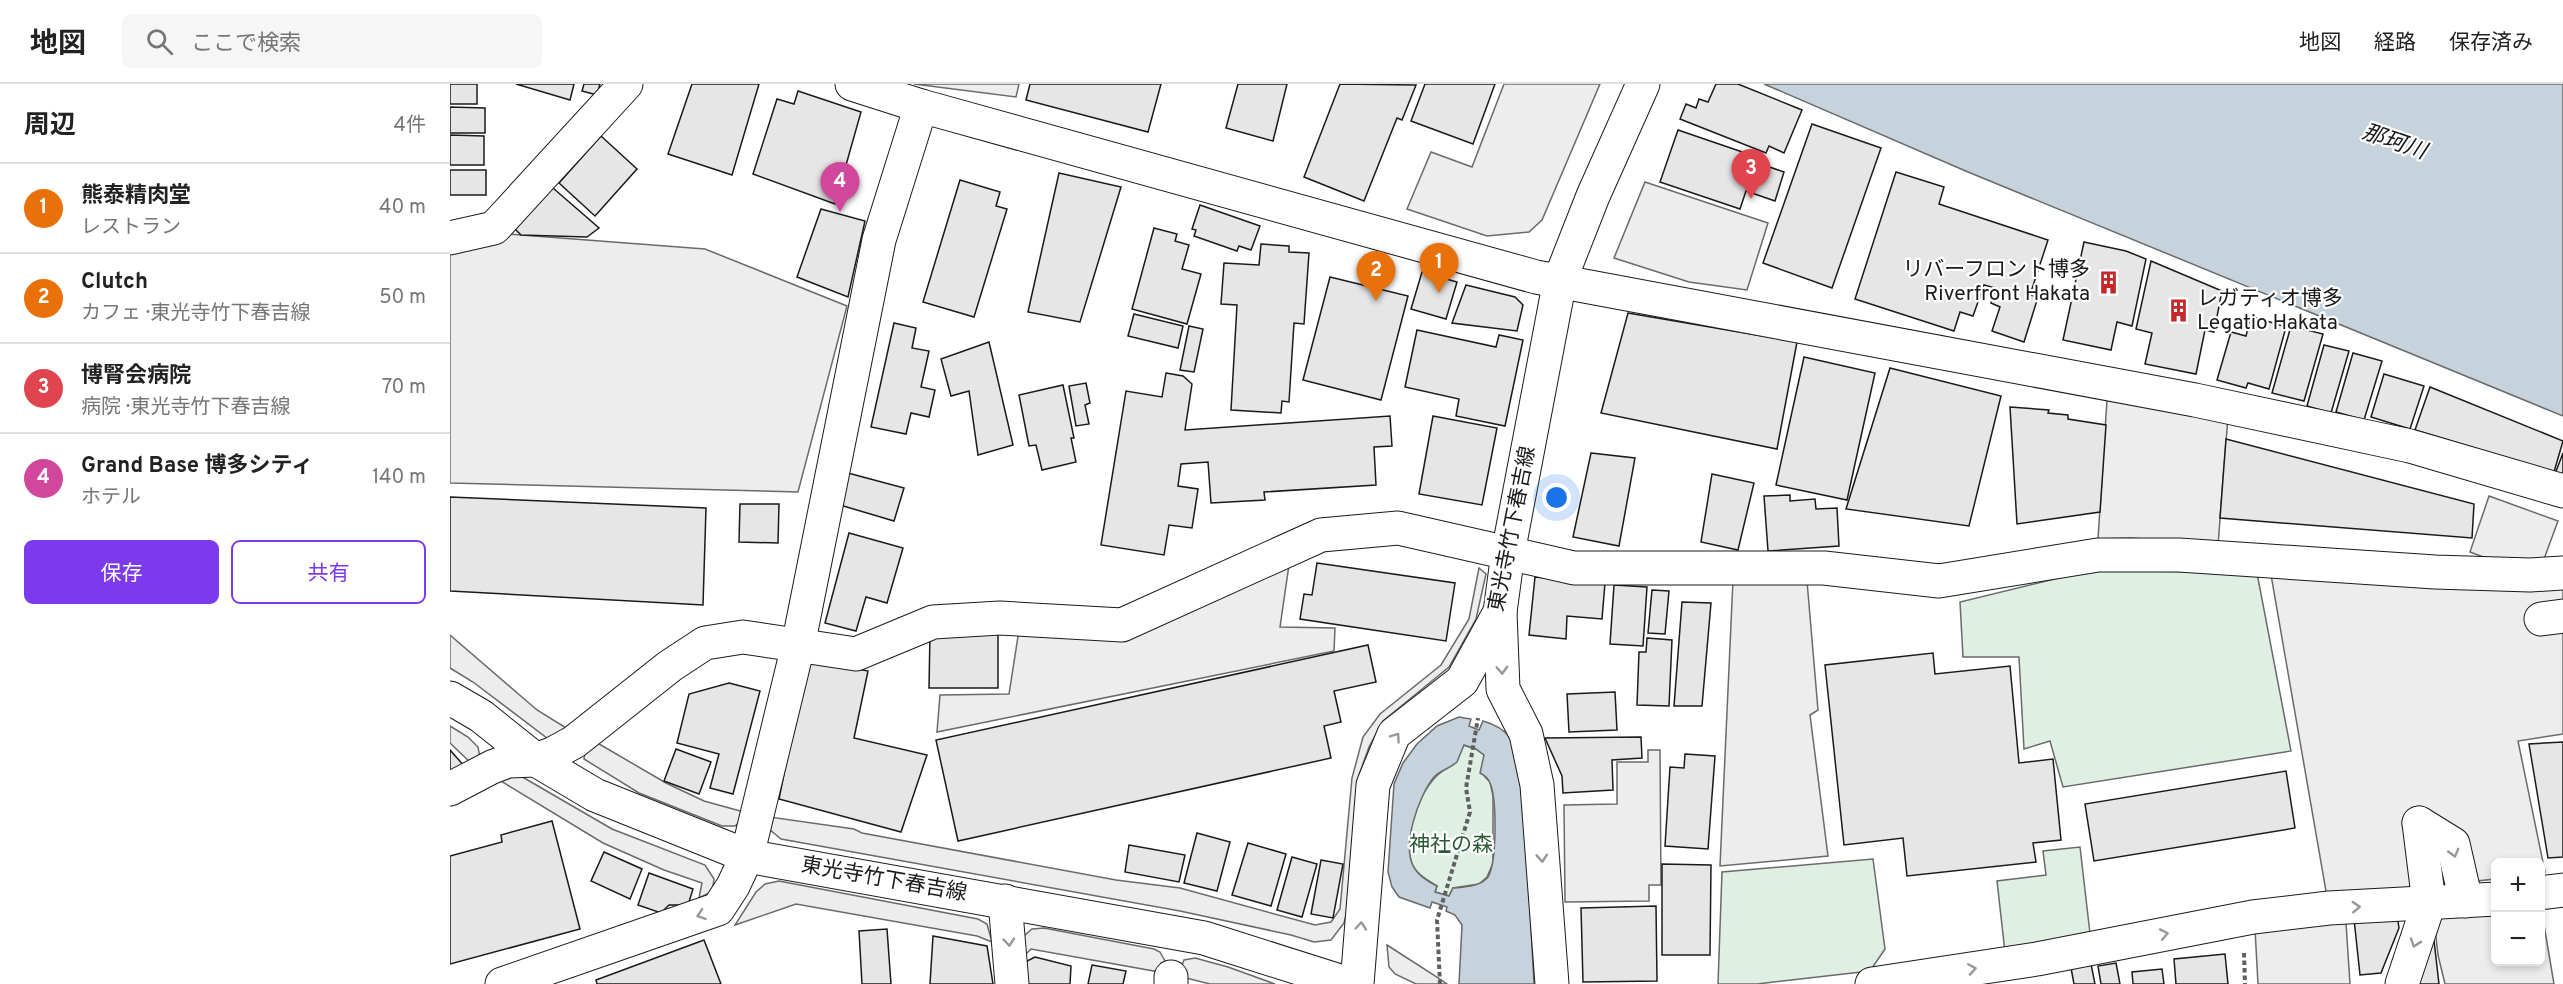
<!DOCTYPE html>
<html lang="ja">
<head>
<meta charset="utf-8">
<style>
	:root { --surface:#fff; --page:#f6f6f6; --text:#222; --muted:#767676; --line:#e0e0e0; --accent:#7c3aed }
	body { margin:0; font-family:Overpass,"Noto Sans JP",sans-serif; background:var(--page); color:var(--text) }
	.controls { position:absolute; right:18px; bottom:18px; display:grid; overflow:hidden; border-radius:9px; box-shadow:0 3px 9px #0003 }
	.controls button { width:54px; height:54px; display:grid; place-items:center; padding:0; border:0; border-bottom:2px solid var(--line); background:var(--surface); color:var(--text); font:30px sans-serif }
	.you { position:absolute; left:1107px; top:414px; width:21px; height:21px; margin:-15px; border:4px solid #fff; border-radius:50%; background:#1a73e8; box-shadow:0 0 0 9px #1a73e833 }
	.badge { display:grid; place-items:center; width:39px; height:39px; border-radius:50%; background:var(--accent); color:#fff; font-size:20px; font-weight:700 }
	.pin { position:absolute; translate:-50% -50px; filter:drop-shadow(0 2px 3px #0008) }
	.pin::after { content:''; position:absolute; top:32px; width:21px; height:18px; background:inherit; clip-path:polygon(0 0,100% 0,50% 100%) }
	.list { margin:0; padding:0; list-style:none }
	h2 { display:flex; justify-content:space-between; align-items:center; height:78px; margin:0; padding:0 24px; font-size:26px }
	h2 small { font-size:20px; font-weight:400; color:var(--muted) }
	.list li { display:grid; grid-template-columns:39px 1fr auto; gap:18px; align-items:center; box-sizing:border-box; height:90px; padding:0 24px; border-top:2px solid var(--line) }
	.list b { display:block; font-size:22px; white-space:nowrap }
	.list p { margin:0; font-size:20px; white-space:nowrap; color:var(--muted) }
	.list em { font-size:20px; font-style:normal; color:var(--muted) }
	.actions { display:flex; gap:12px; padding:18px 24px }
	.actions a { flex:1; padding:14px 0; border:2px solid var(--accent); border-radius:9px; text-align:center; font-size:21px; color:var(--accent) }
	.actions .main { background:var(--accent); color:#fff }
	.icon { flex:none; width:33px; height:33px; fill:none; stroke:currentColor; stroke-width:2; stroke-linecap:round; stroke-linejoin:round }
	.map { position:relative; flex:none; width:2113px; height:900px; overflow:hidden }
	header { display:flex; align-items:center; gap:36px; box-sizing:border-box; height:84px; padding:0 30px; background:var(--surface); border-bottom:2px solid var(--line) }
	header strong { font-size:28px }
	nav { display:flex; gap:33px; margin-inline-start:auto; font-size:21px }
	.search { width:420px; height:54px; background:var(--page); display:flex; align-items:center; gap:15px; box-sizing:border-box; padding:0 21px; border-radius:9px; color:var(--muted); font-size:22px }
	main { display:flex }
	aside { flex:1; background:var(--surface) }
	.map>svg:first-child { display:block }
</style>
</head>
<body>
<header>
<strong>地図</strong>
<div class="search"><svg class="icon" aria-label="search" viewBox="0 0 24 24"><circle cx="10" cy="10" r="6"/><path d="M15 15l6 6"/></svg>ここで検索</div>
<nav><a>地図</a><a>経路</a><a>保存済み</a></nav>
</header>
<main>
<aside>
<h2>周辺<small>4件</small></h2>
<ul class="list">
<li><span class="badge" style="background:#e8710a">1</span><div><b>熊泰精肉堂</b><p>レストラン</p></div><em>40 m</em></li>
<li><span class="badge" style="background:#e8710a">2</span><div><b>Clutch</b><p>カフェ · 東光寺竹下春吉線</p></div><em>50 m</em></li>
<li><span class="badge" style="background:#e0444e">3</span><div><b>博腎会病院</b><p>病院 · 東光寺竹下春吉線</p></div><em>70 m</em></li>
<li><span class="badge" style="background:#d1479c">4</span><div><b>Grand Base 博多シティ</b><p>ホテル</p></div><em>140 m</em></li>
</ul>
<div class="actions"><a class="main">保存</a><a>共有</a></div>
</aside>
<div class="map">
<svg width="2113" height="900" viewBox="0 0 2113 900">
	<rect width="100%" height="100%" fill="#fff"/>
	<g fill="#e0efe3" stroke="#6a6a6a" stroke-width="1.5">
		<path d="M1642,486l165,3 34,178 -228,36 -13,-46 -26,8 -5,-92h-56l-3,-55z"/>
		<path d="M1013,661l13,4 8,6 1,22 5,5 3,14v67l-6,14 -8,7 -26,4 -4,8 -14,-4 2,-6c-10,-6 -23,-13 -26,-25 -8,-31 12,-85 42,-96z"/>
		<path d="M1630,763l11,95 -86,10 -8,-71 49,-6 -3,-24z"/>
		<path d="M1423,775l12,90 -15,22 -113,13h-39l4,-112z"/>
	</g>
	<g fill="#ededed" stroke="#6a6a6a" stroke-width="1.5">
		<path d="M464,0h105l-3,13z"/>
		<path d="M1054,0h96l-58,136 -13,12 -42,4 -80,-27 24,-57 41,15z"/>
		<path d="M1195,98l123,41 -21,67 -58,-8 -75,-24z"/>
		<path d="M58,150l197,15 142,57 -49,186 -348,-9v-233z"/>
		<path d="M1657,316l121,17 -10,128 -87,-7 -33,1z"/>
		<path d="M2039,412l69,25 -14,38 -50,2 -24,-9z"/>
		<path d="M839,481l-9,62 55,1 -1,23 -397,81 3,-37 69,-1 10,-64h110z"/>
		<path d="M1029,484l7,6 -10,45 -27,48 -66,54 -14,26 -10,28 -12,136 -3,12 -13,17 -17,2 -23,-7 -111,-24 -399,-72 -12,-10 1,-12 84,12 8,4 254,47 64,8 135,37 16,-3 9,-13 12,-131 11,-41 17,-23 61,-49 28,-46z"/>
		<path d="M1820,485l293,14v151l-45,7 27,131 -4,1 -1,-11h-44l-1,17 -168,18z"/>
		<path d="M1283,496l74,1 11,129 -8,5 18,141 -108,10z"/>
		<path d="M0,551l87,75 34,21 -18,9 -6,-2 -74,-56 -23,-14z"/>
		<path d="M0,642l18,11 10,10 2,11 -6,8 -24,-23z"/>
		<path d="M144,657l72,42 38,18 40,11 -3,9 -6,5h-13l-83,-33 -55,-34 1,-8z"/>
		<path d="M1198,666h12l1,135h-12v16l-84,1 -1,-97 53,-1v-42h31z"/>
		<path d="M69,691l93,54 93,36 9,14 -1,7 -4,7 -10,5 3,-15 -38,-13 -61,-27 -107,-65z"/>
		<path d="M329,797l199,38 9,5 5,18 -15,-6 -181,-32 -61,21 21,-33 9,-8z"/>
		<path d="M2045,827l1,51h44l1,-37h3l10,59h-109l-7,-29 -4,-36z"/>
		<path d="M1896,839l4,61h-92l-3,-55z"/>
		<path d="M594,844l110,21 6,3 5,9v12l-134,-24 -7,7 -1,-17 2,-4 7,-6z"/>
		<path d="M937,861l53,34 7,5h-31l-21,-10 -6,-7z"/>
		<path d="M745,874l33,9 47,17h-65l-32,-8 6,-16z"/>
	</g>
	<g fill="#c6d2dc" stroke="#6a6a6a" stroke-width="1.5" fill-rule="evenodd">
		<path d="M1314,0h799v332l-595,-244z"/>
		<path d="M1009,633l12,2 -2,7 10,4 4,-9c31,9 32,24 40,53l11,210h-75l3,-59 -7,-10 -9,-4 1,-4 -15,-5 -2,6 -31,-11 -7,-10 -4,-15 6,-88 9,-21 14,-19 20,-18zM1014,661l12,4 8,6 -4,18c4,2 8,5 10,10 7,16 7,79 -2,94 -8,10 -24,10 -35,11l-4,8 -14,-4 2,-6c-8,-4 -17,-9 -22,-17 -15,-21 4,-74 19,-92 7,-7 15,-8 23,-15z"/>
	</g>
	<g fill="#e6e6e6" stroke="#1a1a1a" stroke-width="1.5">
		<rect x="0" y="0" width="27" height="20"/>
		<path d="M66,0h58l-4,16z"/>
		<path d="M134,0h16l-3,11 -15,-4z"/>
		<path d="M242,0h67l-27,91 -64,-21z"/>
		<path d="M580,0h131l-13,48 -122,-32z"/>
		<path d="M788,0h49l-14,57 -47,-13z"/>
		<path d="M890,0l76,1 -14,35 -5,-2 -33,83 -60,-24z"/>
		<path d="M975,0h70l-22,60 -62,-23z"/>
		<path d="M1266,0h22l64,26 -18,43 -15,-7 -3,7 -86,-34 6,-15 10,4 3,-9 9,3z"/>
		<path d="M348,7l63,21 -26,92 -82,-30 24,-75 17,5z"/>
		<path d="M0,23l35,1v25h-35z"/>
		<path d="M1362,40l69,24 -49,140 -69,-25z"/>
		<path d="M1228,46l79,27 -2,5 29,10 -9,29 -29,-10 -6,18 -80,-27z"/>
		<path d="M0,51l34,1v29h-34z"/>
		<path d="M151,52l36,33 -42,47 -36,-33z"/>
		<rect x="0" y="86" width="36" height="25"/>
		<path d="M1446,88l48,15 -5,17 109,36 -18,55 8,2 -14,45 -32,-11 8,-24 -9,-4 4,-15 -11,-3 -11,31 -13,-4 -6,19 -99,-32z"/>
		<path d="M609,89l62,14 -41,135 -52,-10z"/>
		<path d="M510,96l40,12 -4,14 11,3 -33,108 -51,-15z"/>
		<path d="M103,104l46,40 -12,9 -66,-2 -7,-7z"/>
		<path d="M750,121l60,21 -9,24 -12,-4 -2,5 -43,-15 2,-6 -4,-1z"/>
		<path d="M371,125l44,12 -17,76 -51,-20z"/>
		<path d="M704,144l23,6 -2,7 14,4 -7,24 19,5 -14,50 -55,-15z"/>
		<path d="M1634,158l42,9 20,8 -14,67 -15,-4 -6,28 -48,-10z"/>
		<path d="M811,160l28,2v6l20,1 -5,71 -10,-1 -5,79 -7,-1 -1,12 -50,-3 6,-105 -16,-1 3,-41 35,2z"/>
		<path d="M1701,177l71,30 -8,41 -9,-2 -9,44 -51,-10 7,-31 -16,-4z"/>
		<path d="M972,188l35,10 -11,37 -35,-10z"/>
		<path d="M880,193l78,19 -27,104 -78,-20z"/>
		<path d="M1016,201l49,12 8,8 -6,26 -65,-8z"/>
		<path d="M1178,229l169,29 -20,107 -176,-36z"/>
		<path d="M684,230l49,12 -5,22 -50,-12z"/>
		<path d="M1801,232l35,11 -17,62 -21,-6 -2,5 -29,-8 14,-48 15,4z"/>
		<path d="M444,239l22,5 -4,20 17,3 -8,36 14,3 -6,27 -18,-4 -5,21 -35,-7z"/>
		<path d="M739,242l14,3 -9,43 -14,-2z"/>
		<path d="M1841,242l32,8 -19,67 -32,-8z"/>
		<path d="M967,246l79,17 3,-12 24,5 -18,86 -49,-10 3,-17 -54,-12z"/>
		<path d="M539,258l24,103 -35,10 -9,-64 -18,5 -10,-37z"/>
		<path d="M1874,261l25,6 -18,62 -24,-7z"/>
		<path d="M1903,269l29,8 -18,59 -28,-8z"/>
		<path d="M1354,273l71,16 -28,127 -71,-15z"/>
		<path d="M1440,284l111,28 -32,130 -123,-17z"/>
		<path d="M716,289l17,3 9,8 -7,46 205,-14 2,30 -18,1 2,38 -112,7 1,8 -54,3 -3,-41 -27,2 -3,22 20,3 -6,39 -23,-3 -5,30 -63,-10 25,-154 36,6z"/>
		<path d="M1934,290l40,12 -14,43 -39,-12z"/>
		<path d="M636,299l4,20 -5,2 4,19 -13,2 -7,-40z"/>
		<path d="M613,301l11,53h-3l5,24 -34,8 -6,-25 -7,1 -10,-51z"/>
		<path d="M1980,303l133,54 -9,31 -139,-42z"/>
		<path d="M1560,323l39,3 -1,3 20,2v4l38,6 -6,87 -83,12z"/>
		<path d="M983,332l64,12 -15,77 -63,-11z"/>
		<path d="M1776,355l248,65 -2,34 -252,-20z"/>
		<path d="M1141,369l44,5 -16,88 -46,-9z"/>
		<path d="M2113,369v23l-8,-2z"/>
		<path d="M398,389l56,15 -10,33 -54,-16z"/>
		<path d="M1262,390l42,9 -16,67 -37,-8z"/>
		<path d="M1340,411v6l25,-2 1,10 21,-1 2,38 -71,5 -4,-55z"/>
		<path d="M0,413l256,11 -3,97 -253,-14z"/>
		<path d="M290,420h39l-1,39 -39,-1z"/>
		<path d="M399,449l54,15 -16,55 -21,-6 -10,34 -31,-8z"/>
		<path d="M867,479l138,20 -9,58 -146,-22 4,-25 8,1z"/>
		<path d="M1085,493l70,6 -3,36 -35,-3 -1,23 -37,-4z"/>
		<path d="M1164,501l33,2 -4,59 -33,-2z"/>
		<path d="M1202,506l17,1 -4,43 -17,-1z"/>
		<path d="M1232,518l29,1 -9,103h-28z"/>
		<path d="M548,544v60h-69l1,-56z"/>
		<path d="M1197,554l25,2 -3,66 -32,-1 2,-53h7z"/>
		<path d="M918,561l8,37 -42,9 7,31 -17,4 7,32 -373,83 -22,-101z"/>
		<path d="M1483,569l2,21 75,-8 9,97 34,-4 8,81 -28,3 3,19 -129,14 -4,-38 -59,7 -19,-180z"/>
		<path d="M357,575l61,12 -14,67 73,17 -26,77 -122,-33z"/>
		<path d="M279,599l31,8 -27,103 -23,-6 9,-34 -42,-11 12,-49z"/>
		<path d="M1165,608l2,38 -48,2 -2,-38z"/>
		<path d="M1191,653l1,21 -30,2 1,30 -50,3 -1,-17 -17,-38z"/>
		<path d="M2113,658v115l-15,1 -19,-114z"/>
		<path d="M226,665l35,13 -12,32 -35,-13z"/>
		<path d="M0,666l16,18 -16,7z"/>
		<path d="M1235,670l30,2 -7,93 -43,-3 5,-79 14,1z"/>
		<path d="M1836,687l9,57 -201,33 -9,-57z"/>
		<path d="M102,737l28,108 -130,35v-108l52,-14 -1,-7z"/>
		<path d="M747,749l33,9 -13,49 -33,-8z"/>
		<path d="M798,759l38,11 -15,52 -39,-11z"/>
		<path d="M679,761l56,10 -6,27 -54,-10z"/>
		<path d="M154,768l38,17 -12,30 -39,-18z"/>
		<path d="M842,773l25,7 -15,53 -25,-7z"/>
		<path d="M871,776l22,4 -10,54 -22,-4z"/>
		<path d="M1212,780l49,1 -1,90h-48z"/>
		<path d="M199,789l44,16 -5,16h-19l-8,8 -23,-8z"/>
		<path d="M1206,822l1,75 -74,1 -2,-74z"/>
		<path d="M1947,831l2,13 -18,45 -21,2 -6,-56z"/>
		<path d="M1982,839l7,61h-27z"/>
		<path d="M437,845l4,55h-29l-3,-53z"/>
		<path d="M483,852l54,10 6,38h-63z"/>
		<path d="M254,856l17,44h-124l-1,-4z"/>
		<path d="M1775,870l3,30h-52l-2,-25z"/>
		<path d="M585,873l36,9 -1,18h-49l-2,-19z"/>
		<path d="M1666,879l4,21h-19l-3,-18z"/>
		<path d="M1641,880l4,20h-21l-3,-16z"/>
		<path d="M642,881l34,6 -3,13h-35z"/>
		<path d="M1712,885l2,15h-31l-1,-12z"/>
	</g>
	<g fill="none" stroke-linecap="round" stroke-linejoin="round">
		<defs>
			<g id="minor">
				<path d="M402,0l69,22 615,171 659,123 215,46 153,45"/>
				<path d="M0,154l44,-10 132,-144"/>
				<path d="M1050,528l3,77 23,45 11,51 15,199"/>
				<path d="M2091,535l22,-3"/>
				<path d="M0,705l42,-22 16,-6 28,-1 16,-6 22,-12 96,-76 35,-23 38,-6 113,17 77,-32 67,-4 122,7 199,-90 77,-7 176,40h250l115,13 159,-26h81l256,17 95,3 33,-2"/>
				<path d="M1969,739l34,21 13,57"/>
				<path d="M2090,809l23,-3"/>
				<path d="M555,817l7,83"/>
				<path d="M721,893v7"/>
				<path d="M52,900l216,-75 15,-23 14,-30 51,-210 81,-406 42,-134"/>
				<path d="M1422,900l165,-25 216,-42 76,-9 167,-9"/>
				<path d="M1952,900l27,-81 -10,-80"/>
			</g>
			<g id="major">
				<path d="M0,614l31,18 55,44 59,35 152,61 457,82 145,46"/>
				<path d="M907,900l16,-199 21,-51 68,-53 38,-69 8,-59 52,-273 33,-84 50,-112"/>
			</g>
		</defs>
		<use href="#minor" stroke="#1a1a1a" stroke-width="35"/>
		<use href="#major" stroke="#1a1a1a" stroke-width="35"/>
		<g stroke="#5f5f5f" stroke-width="4" stroke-dasharray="4.5 3" stroke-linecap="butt">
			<path d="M1794,869l1,31"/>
			<path d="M990,900l-3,-64 33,-108 -4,-24 12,-70"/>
		</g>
		<use href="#minor" stroke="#fff" stroke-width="33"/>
		<use href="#major" stroke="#fff" stroke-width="33"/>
	</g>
	<defs><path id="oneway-chevron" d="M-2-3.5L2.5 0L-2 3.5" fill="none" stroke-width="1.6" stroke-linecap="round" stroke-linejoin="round" transform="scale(1.5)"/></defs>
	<g stroke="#989898">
		<use href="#oneway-chevron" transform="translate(1052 586) rotate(88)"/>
		<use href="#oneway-chevron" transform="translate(946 653) rotate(-55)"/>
		<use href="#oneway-chevron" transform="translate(2004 769) rotate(75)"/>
		<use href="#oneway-chevron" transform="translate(1092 774) rotate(86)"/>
		<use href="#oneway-chevron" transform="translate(1906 823) rotate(-3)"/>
		<use href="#oneway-chevron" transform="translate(251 831) rotate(161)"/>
		<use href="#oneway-chevron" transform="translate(911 842) rotate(-85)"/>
		<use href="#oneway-chevron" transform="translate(1714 850) rotate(-11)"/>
		<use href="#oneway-chevron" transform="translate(559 858) rotate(85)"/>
		<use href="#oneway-chevron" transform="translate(1965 859) rotate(109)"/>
		<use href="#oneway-chevron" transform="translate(1522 885) rotate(-9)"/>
	</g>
	<defs>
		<symbol id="building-bare" viewBox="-9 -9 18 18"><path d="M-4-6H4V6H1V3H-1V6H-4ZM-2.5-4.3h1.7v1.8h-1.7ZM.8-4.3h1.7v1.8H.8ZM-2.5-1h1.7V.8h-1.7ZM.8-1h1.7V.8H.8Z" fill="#c62828" stroke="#fff" stroke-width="2.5" paint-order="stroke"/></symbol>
	</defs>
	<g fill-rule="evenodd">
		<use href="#building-bare" x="1642" y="182" width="33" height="33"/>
		<use href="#building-bare" x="1712" y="210" width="33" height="33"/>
	</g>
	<g text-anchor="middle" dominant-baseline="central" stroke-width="4.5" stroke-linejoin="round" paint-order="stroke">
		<g font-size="21" fill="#1a1a1a" stroke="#fff" text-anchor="end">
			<text x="1640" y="186">リバーフロント博多<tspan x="1640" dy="24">Riverfront Hakata</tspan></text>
			<text x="1747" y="215" text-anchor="start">レガティオ博多<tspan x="1747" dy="24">Legatio Hakata</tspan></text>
		</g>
		<g font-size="21" fill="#1a1a1a" stroke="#fff">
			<text transform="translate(1063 445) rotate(-79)">東光寺竹下春吉線</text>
			<text transform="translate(434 796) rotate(10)">東光寺竹下春吉線</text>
		</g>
		<g font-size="21" fill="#2b5a34" stroke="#fff">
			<text x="1001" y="761">神社の森</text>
		</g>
		<g font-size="22" font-style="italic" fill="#1a1a1a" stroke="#fff">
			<text transform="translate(1944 59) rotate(19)">那珂川</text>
		</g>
	</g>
</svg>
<div class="controls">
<button>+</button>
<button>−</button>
</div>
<div class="you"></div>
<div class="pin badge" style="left:989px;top:209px;background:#e8710a">1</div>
<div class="pin badge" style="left:926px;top:217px;background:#e8710a">2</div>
<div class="pin badge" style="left:1301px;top:115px;background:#e0444e">3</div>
<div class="pin badge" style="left:390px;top:128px;background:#d1479c">4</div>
</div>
</main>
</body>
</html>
